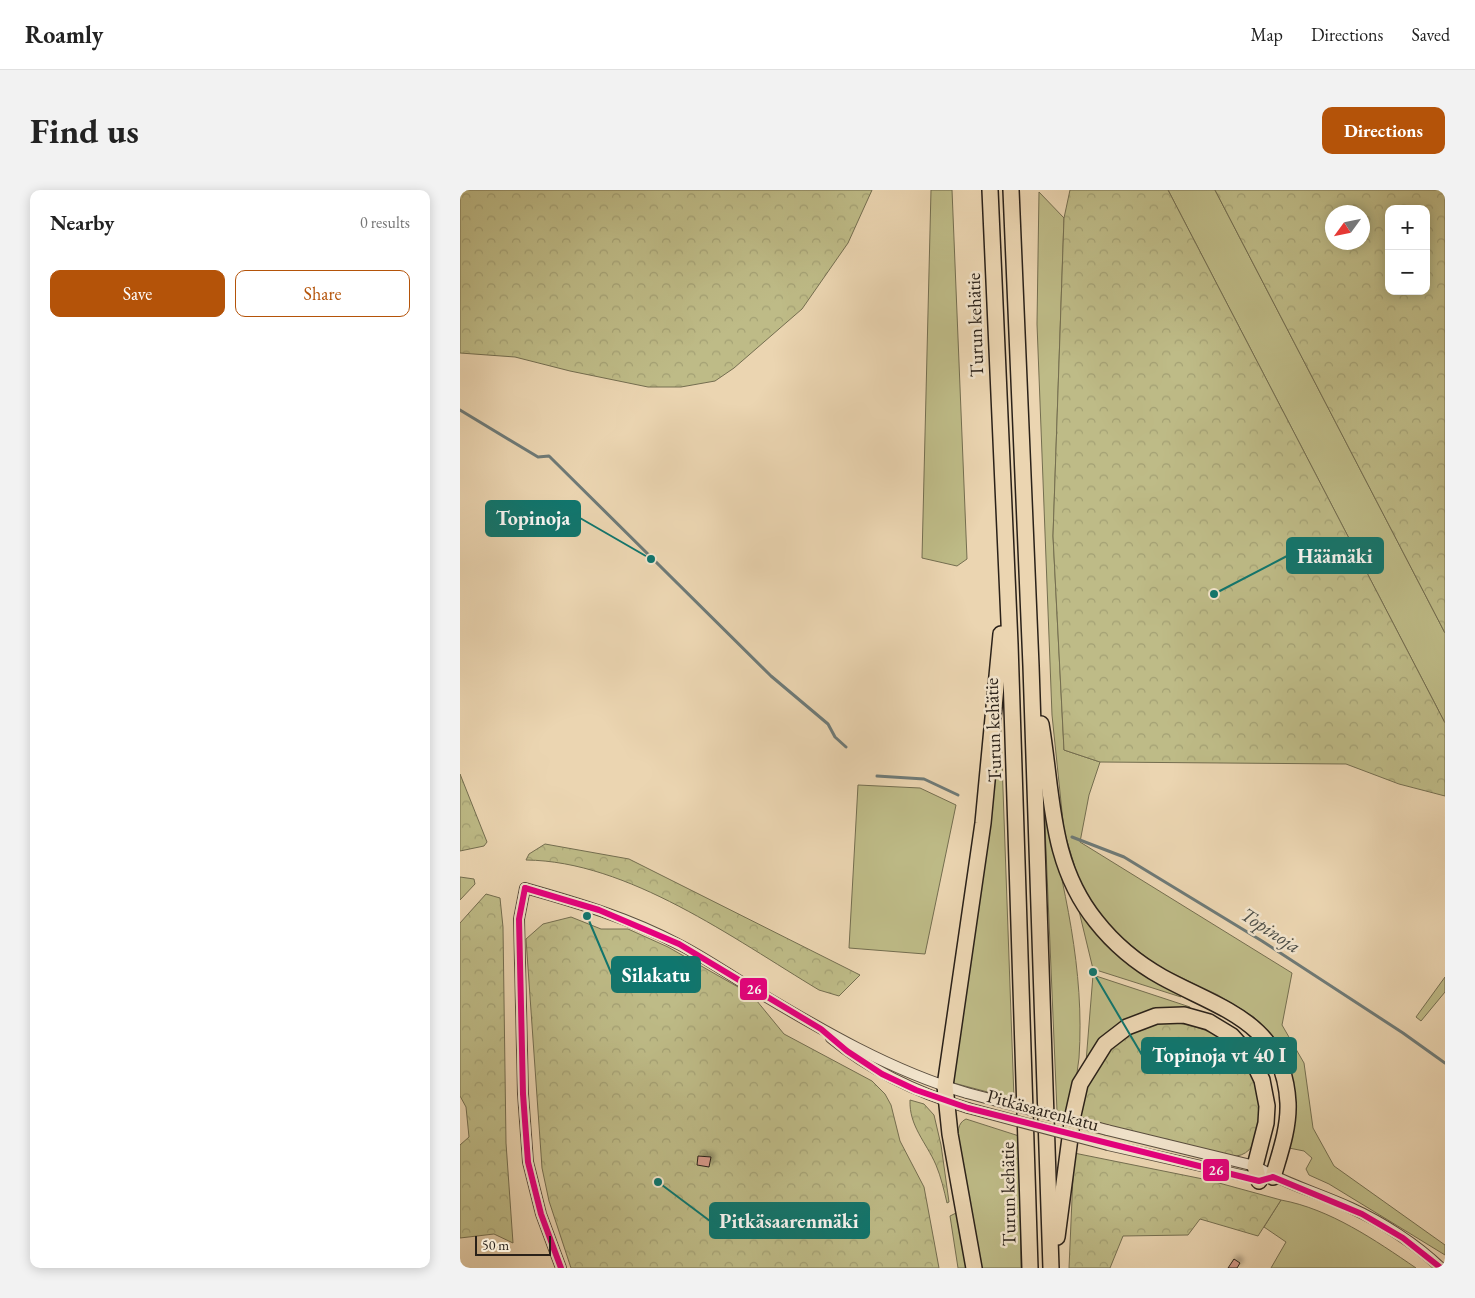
<!DOCTYPE html>
<html lang="en">
<head>
<meta charset="utf-8">
<style>
	:root { --surface:#fff; --page:#f2f2f2; --text:#222; --muted:#767676; --line:#e0e0e0; --accent:#b45309 }
	body { margin:0; font-family:"EB Garamond",serif; background:var(--page); color:var(--text) }
	.controls { position:absolute; right:15px; top:15px; display:grid; overflow:hidden; border-radius:10px; box-shadow:0 2px 12px #0003 }
	.controls button { width:45px; height:45px; display:grid; place-items:center; padding:0; border:0; border-bottom:1px solid var(--line); background:var(--surface); color:var(--text); font:25px sans-serif }
	.compass { position:absolute; left:865px; top:15px; width:45px; height:45px; border-radius:50%; background:var(--surface); box-shadow:0 2px 12px #0003; rotate:237deg }
	.scale { position:absolute; left:15px; bottom:12px; width:76px; box-sizing:border-box; padding-left:5px; border:2px solid #2a2119; border-top:0; font-size:14px; line-height:18px; white-space:nowrap; color:#2a2119; -webkit-text-stroke:4px #f2e4cc; paint-order:stroke }
	.list { margin:0; padding:0; list-style:none }
	h2 { display:flex; justify-content:space-between; align-items:center; height:65px; margin:0; padding:0 20px; font-size:21px }
	h2 small { font-size:16px; font-weight:400; color:var(--muted) }
	.actions { display:flex; gap:10px; padding:15px 20px }
	.actions a { flex:1; padding:11px 0; border:1px solid var(--accent); border-radius:10px; text-align:center; font-size:18px; color:var(--accent) }
	.actions .main { background:var(--accent); color:#fff }
	.map { position:relative; flex:none; width:985px; height:1078px; overflow:hidden; border-radius:10px }
	header { display:flex; align-items:center; gap:30px; box-sizing:border-box; height:70px; padding:0 25px; background:var(--surface); border-bottom:1px solid var(--line) }
	header strong { font-size:24px }
	nav { display:flex; gap:28px; margin-inline-start:auto; font-size:18px }
	.intro { display:flex; align-items:center; justify-content:space-between; box-sizing:border-box; height:120px; padding:0 30px }
	h1 { margin:0; font-size:35px }
	.button { padding:12px 22px; border-radius:10px; background:var(--accent); color:#fff; font-size:18px; font-weight:700 }
	main { display:flex; gap:30px; padding:0 30px }
	aside { flex:1; background:var(--surface); border-radius:10px; box-shadow:0 2px 12px #0003 }
	.map>svg:first-child { display:block }
</style>
</head>
<body>
<header>
<strong>Roamly</strong>
<nav><a>Map</a><a>Directions</a><a>Saved</a></nav>
</header>
<div class="intro"><h1>Find us</h1><a class="button">Directions</a></div>
<main>
<aside>
<h2>Nearby<small>0 results</small></h2>
<ul class="list">
</ul>
<div class="actions"><a class="main">Save</a><a>Share</a></div>
</aside>
<div class="map">
<svg width="985" height="1078" viewBox="0 0 985 1078">
	<defs>
		<pattern id="forest-crowns" width="20" height="18" patternUnits="userSpaceOnUse" patternTransform="scale(1.25)"><rect width="20" height="18" fill="#bebb87"/><path d="M2 6a3 3 0 1 1 6 0M12 15a3 3 0 1 1 6 0" fill="none" stroke="#a3a074"/></pattern>
		<filter id="shadow"><feDropShadow dx="4" dy="-4" stdDeviation="2.5" flood-color="#0004"/></filter>
	</defs>
	<rect width="100%" height="100%" fill="#ebd5b1"/>
	<filter id="stains"><feTurbulence type="fractalNoise" baseFrequency=".004" numOctaves="4"/><feColorMatrix values="0 0 0 0 .2 0 0 0 0 .09 0 0 0 0 .02 0 0 0 .5 -.17"/></filter>
	<radialGradient id="worn" r=".72"><stop offset=".6" stop-color="#630" stop-opacity="0"/><stop offset="1" stop-color="#630" stop-opacity=".3"/></radialGradient>
	<g fill="#bebb87" stroke="#746e50">
		<path d="M471,0h21l15,369 -10,7 -35,-8z"/>
		<path d="M708,0h47l230,443v90z"/>
		<path d="M579,2l25,26 -11,318 11,214 36,12 -11,33 -9,47 212,131 -10,52 22,38 9,65 21,38 111,79v10l-116,-71 -20,-9 -3,-6 6,-11 -8,-7 -15,-3 -12,-101 -23,-30 -36,-22 -61,-29 -40,-32 -16,-18 -21,-32 -16,-53 -12,-116 -15,-391z"/>
		<path d="M540,515l14,394 -64,-17 41,-261z"/>
		<path d="M398,595l62,3 36,17 -31,149 -76,-6z"/>
		<path d="M584,612c20,84 41,168 35,256 -2,18 -6,37 -10,56l-12,-3z"/>
		<path d="M0,687l14,2 1,5 -15,16z"/>
		<path d="M622,720l102,82 -3,5 -88,-28 -14,-58z"/>
		<path d="M633,785l97,32 -1,4 -103,51z"/>
		<path d="M985,787v15l-24,29 -5,-4z"/>
		<path d="M506,929l53,17 2,132h-42l-21,-126c0,-9 -1,-19 8,-23z"/>
		<path d="M821,1010c49,9 94,40 135,68h-145l15,-26 -22,-15z"/>
		<path d="M496,1023l12,55h-10l-8,-52z"/>
	</g>
	<g fill="url(#forest-crowns)" stroke="#746e50" fill-rule="evenodd">
		<path d="M0,0h412l-24,53 -46,66 -68,59 -19,13 -34,6h-33l-78,-16 -55,-14 -55,-4z"/>
		<path d="M610,0h98l277,533v73l-46,-12 -53,-20 -246,-2 -36,-12 -11,-214 11,-318z"/>
		<path d="M755,0h230v443zM929,19h37v82h-37zM872,22h30v30h-30z"/>
		<path d="M0,584l27,68 -3,4 -24,5z"/>
		<path d="M85,654l84,15 231,116 -21,21 -20,-6c-85,-51 -191,-129 -293,-130l3,-6z"/>
		<path d="M26,704l14,4 3,29 3,216 7,100 -19,-9 -34,4v-93l9,-8 -3,-30 -6,-11v-173z"/>
		<path d="M111,727l30,12h27l40,18 84,48 32,39 88,47 13,13 6,11 9,36 24,46 15,81h-368l-22,-67 -7,-33 -16,-229 17,-15z"/>
		<path d="M713,832c22,4 42,9 59,25 12,11 21,26 25,42 6,22 5,70 -26,67l-117,-29 -36,-11c13,-52 37,-90 95,-94z"/>
		<path d="M450,910l14,4 10,11 7,30 8,57 -2,1c-3,-13 -6,-26 -11,-38 -10,-23 -27,-39 -26,-65z"/>
		<path d="M614,963l134,27 73,20 -23,36 -58,-17 -12,16 -65,1 -13,32h-41z"/>
	</g>
	<g fill="none" stroke-linecap="round" stroke-linejoin="round">
		<g stroke="#6e7a77" stroke-width="3">
			<path d="M0,220l78,47 11,-1 222,220 57,48 7,13 11,10"/>
			<path d="M417,586l47,3 34,16"/>
			<path d="M612,647l52,20 138,84 141,92 42,30"/>
		</g>
	</g>
	<g fill="#d49787" stroke="#2a2119" filter="url(#shadow)">
		<path d="M238,966l13,1 -2,10 -12,-2z"/>
		<path d="M774,1069l6,4 -3,5h-9z"/>
	</g>
	<g fill="none" stroke-linecap="round" stroke-linejoin="round">
		<defs>
			<g id="minor">
				<path d="M371,848c41,34 87,55 137,70"/>
				<path d="M647,940l148,36c30,18 64,27 96,42 31,14 65,36 90,60"/>
				<path d="M648,955l155,35"/>
				<path d="M101,1078l-20,-54 -13,-52 -5,-68 -4,-175 6,-31c53,15 104,30 153,56 26,13 50,30 75,45 67,40 138,82 214,104"/>
			</g>
			<g id="highway">
				<path d="M530,0l20,454 20,624"/>
				<path d="M551,0l20,476 20,602"/>
				<path d="M581,534c12,70 8,139 55,197 18,23 41,42 66,56 58,32 122,45 126,126 1,25 -8,50 -15,74"/>
				<path d="M597,1047l16,-122 7,-31 25,-40 22,-17 29,-11 28,-1 25,7 23,14 19,21 11,23 5,26 -1,17 -11,43 4,15"/>
				<path d="M514,1078l-24,-134 -5,-48 38,-263 18,-189"/>
			</g>
		</defs>
		<use href="#minor" stroke="#5a4e3f" stroke-width="12"/>
		<use href="#highway" stroke="#2a2119" stroke-width="18"/>
		<use href="#minor" stroke="#f2e4cc" stroke-width="10"/>
		<use href="#highway" stroke="#ebd5b1" stroke-width="15"/>
		<defs>
			<g id="minor-bridge">
				<path d="M507,903l140,37"/>
				<path d="M508,918l140,37"/>
			</g>
		</defs>
		<use href="#minor-bridge" stroke="#5a4e3f" stroke-width="12" stroke-linecap="butt"/>
		<use href="#minor-bridge" stroke="#f2e4cc" stroke-width="10"/>
		<defs>
			<g id="bus-1">
				<path d="M65,698l74,22 80,34 142,85 26,22 35,23 34,16 52,18 291,73 14,-4 89,37 41,24 38,30"/>
				<path d="M65,698l-6,31 4,175 5,68 13,52 20,54"/>
			</g>
		</defs>
		<use href="#bus-1" stroke="#f2e4cc" stroke-width="10"/>
		<use href="#bus-1" stroke="#e5007d" stroke-width="6"/>
	</g>
	<g text-anchor="middle" dominant-baseline="central" stroke-width="5" stroke-linejoin="round" paint-order="stroke">
		<g font-size="19" fill="#2a2119" stroke="#f2e4cc">
			<text transform="translate(515 135) rotate(-92)">Turun kehätie</text>
			<text transform="translate(533 540) rotate(-92)">Turun kehätie</text>
			<text transform="translate(583 920) rotate(15)">Pitkäsaarenkatu</text>
			<text transform="translate(548 1004) rotate(-91)">Turun kehätie</text>
		</g>
		<g font-size="20" font-style="italic" fill="#4c4e48" stroke="#f2e4cc">
			<text transform="translate(811 740) rotate(33)">Topinoja</text>
		</g>
	</g>
	<path fill="none" stroke="#0f766e" stroke-width="2" d="M191 369L120 328M754 404L827 366M127 726L152 785M633 782L682 865M198 992L250 1031"/>
	<g fill="#0f766e" stroke="#f2e4cc" stroke-width="2">
		<circle cx="191" cy="369" r="5"/>
		<circle cx="754" cy="404" r="5"/>
		<circle cx="127" cy="726" r="5"/>
		<circle cx="633" cy="782" r="5"/>
		<circle cx="198" cy="992" r="5"/>
	</g>
	<g fill="#0f766e" stroke="#0f766e" stroke-width="2">
		<rect x="26" y="311" width="94" height="35" rx="5"/>
		<rect x="827" y="348" width="96" height="35" rx="5"/>
		<rect x="152" y="767" width="88" height="35" rx="5"/>
		<rect x="682" y="848" width="154" height="35" rx="5"/>
		<rect x="250" y="1013" width="159" height="35" rx="5"/>
	</g>
	<g font-size="20" text-anchor="middle" font-weight="bold" fill="#fff">
		<text x="73" y="335">Topinoja</text>
		<text x="875" y="373">Häämäki</text>
		<text x="196" y="792">Silakatu</text>
		<text x="759" y="872">Topinoja vt 40 I</text>
		<text x="329" y="1038">Pitkäsaarenmäki</text>
	</g>
	<g stroke="#f2e4cc" stroke-width="2">
		<rect x="279" y="787" width="29" height="24" rx="5" fill="#e5007d"/>
		<rect x="742" y="968" width="28" height="24" rx="5" fill="#e5007d"/>
	</g>
	<g font-size="14" text-anchor="middle" font-weight="bold" fill="#fff">
		<text x="294" y="804">26</text>
		<text x="756" y="985">26</text>
	</g>
	<rect width="100%" height="100%" filter="url(#stains)"/>
	<rect width="100%" height="100%" fill="url(#worn)"/>
</svg>
<div class="controls">
<button>+</button>
<button>−</button>
</div>
<svg class="compass" viewBox="-18 -18 36 36"><path d="M0-13l5 13h-10z" fill="#e53935"/><path d="M0 13l5-13h-10z" fill="#767676"/></svg>
<div class="scale">50 m</div>
</div>
</main>
</body>
</html>
